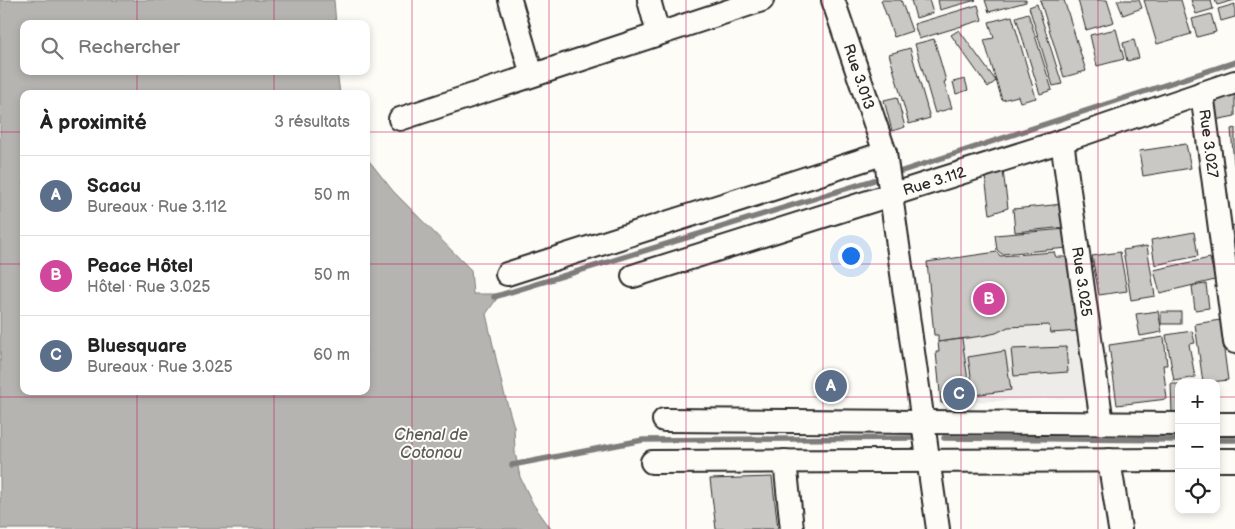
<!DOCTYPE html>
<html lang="fr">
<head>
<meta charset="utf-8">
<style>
	:root { --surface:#fff; --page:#f6f6f6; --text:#222; --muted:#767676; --line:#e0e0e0; --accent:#ea580c }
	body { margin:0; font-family:"Balsamiq Sans",sans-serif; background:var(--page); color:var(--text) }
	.controls { position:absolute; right:15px; bottom:15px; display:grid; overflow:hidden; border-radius:10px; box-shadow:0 2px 8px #0003 }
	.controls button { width:45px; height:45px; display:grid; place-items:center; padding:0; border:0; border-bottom:1px solid var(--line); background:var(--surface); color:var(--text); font:25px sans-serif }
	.you { position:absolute; left:850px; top:255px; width:18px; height:18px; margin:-12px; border:4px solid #fff; border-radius:50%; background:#1a73e8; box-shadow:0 0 0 8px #1a73e833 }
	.badge { display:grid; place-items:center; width:32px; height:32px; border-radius:50%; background:var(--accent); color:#fff; font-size:16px; font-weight:700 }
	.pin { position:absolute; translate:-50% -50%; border:2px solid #fff; box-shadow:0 1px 5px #0006 }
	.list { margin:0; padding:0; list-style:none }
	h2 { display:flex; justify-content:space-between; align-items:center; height:65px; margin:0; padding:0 20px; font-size:21px }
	h2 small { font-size:16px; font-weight:400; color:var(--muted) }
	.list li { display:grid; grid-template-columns:32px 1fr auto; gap:15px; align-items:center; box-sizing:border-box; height:80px; padding:0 20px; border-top:1px solid var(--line) }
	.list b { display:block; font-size:19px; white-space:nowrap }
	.list p { margin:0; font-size:16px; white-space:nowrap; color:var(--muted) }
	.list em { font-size:16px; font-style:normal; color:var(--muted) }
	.icon { flex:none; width:28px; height:28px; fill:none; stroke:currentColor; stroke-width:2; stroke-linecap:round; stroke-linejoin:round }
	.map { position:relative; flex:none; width:1235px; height:529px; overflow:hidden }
	.search { position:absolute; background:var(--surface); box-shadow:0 2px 8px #0003; left:20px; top:20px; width:350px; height:55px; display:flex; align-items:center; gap:12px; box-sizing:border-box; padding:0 18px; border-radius:10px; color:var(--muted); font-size:19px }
	.panel { position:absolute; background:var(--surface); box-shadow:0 2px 8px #0003; left:20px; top:90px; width:350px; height:305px; border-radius:10px }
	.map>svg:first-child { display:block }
</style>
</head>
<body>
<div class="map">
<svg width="1235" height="529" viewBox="0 0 1235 529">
	<rect width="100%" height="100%" fill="#fdfcf7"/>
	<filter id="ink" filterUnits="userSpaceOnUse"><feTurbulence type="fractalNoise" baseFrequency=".02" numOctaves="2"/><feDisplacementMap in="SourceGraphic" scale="10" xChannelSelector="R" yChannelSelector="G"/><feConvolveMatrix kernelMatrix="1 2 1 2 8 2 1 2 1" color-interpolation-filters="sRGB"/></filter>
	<g filter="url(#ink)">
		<path fill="#edece8" d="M997,252l3,4 54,-4 2,5h11l23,140 -149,6 -5,-51h3l-1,-17h-4l-7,-73z"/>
		<path fill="#b5b4b1" stroke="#7e7d7b" d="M0,0h334l2,24h-312v47h313l3,23h-316v297h342v-234l27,34 78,79 2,24h27l-14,20 17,75 11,38 1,25 5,25 13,27 18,25h-551z"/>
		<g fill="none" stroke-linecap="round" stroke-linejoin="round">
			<g stroke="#7e7d7b" stroke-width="5.5">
				<path d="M893,174l342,-112"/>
				<path d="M494,297l390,-120"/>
				<path d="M944,438l235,2"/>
				<path d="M1216,440h19"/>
				<path d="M512,465l131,-25 273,-2"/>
			</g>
		</g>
		<g fill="#c9c8c4" stroke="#2b2b2b">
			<path d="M881,0h20l11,31 -18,6z"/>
			<path d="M911,0h18l4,13 -17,5z"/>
			<path d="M938,0h38l-36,10z"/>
			<path d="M985,0h41v2l-37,10z"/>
			<path d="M1040,0h24l22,71 -22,6z"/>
			<path d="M1078,0h29l7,22 -28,8z"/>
			<path d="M1117,0h22l3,8 -19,7z"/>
			<path d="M1144,0h37l10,34 -34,10z"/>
			<path d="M1191,0h20l2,9 -17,5z"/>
			<path d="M1215,0h20l-18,5z"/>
			<path d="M1037,4l25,80 -9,2 -24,-79z"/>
			<path d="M1235,4v13l-14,4 -3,-12z"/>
			<path d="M978,5l4,15 -63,19 -5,-15z"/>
			<path d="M1028,13l24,77 -12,4 -24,-77z"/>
			<path d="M1211,14l5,18 -19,5 -5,-18z"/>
			<path d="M1012,16l24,82 -16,4 -2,-6 -16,4 -18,-60 10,-2 -5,-16z"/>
			<path d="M1116,29l8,30 -27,7 -7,-31z"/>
			<path d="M959,30l37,51 -8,6 -37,-52z"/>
			<path d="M934,39l12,42 -2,1 8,26 -17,5 -20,-69z"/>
			<path d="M1134,40l5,18 -12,3 -4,-18z"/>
			<path d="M910,48l20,70 -21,6 -20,-70z"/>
			<path d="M1235,77v39l-20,4 -7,-38z"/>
			<path d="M965,79l3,11 -12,4 -3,-12z"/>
			<path d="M897,97l8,30 -13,4 -8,-31z"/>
			<path d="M1235,128v36h-1l-3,-35z"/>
			<path d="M1186,144l5,24 -48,8 -4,-25z"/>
			<path d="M1003,171l5,37 -18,6 -5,-37z"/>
			<path d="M1063,204l3,23 -51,5 -2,-23z"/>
			<path d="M1235,225v25h-1l-3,-24z"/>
			<path d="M1066,229l2,19 -66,6 -5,-4 -2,-15z"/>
			<path d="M1194,232l4,24 -43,9 -4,-25z"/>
			<path d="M1147,246l8,50 -24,4 -8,-50z"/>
			<path d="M997,252l3,4 54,-4 2,5h11l12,74 -28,2 -2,-8 -41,2 -12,6 -14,3 -44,6v-7h-4l-7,-73z"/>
			<path d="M1120,252l7,39 -28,4 -7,-39z"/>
			<path d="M1210,258l5,22 -55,13 -6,-23z"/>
			<path d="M1206,284l3,24 -14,2 -3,-24z"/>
			<path d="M1158,311l4,21 -22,4 -4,-22z"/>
			<rect x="1161" y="312" width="20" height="12"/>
			<path d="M1220,320l8,60 -25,3 -8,-59z"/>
			<path d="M1192,331l3,12 -6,1 6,33 -21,4 -8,-46z"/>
			<path d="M1164,337l3,28h-4l4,34 -50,6 -8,-60z"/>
			<path d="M962,339l9,62 -30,2 -5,-51h3l-1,-10z"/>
			<path d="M1066,347l2,25 -54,4 -3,-27z"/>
			<path d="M1005,351l6,39 -37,5 -6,-38z"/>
			<path d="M1171,384h8v29h-7z"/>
			<path d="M772,477l6,52h-62l-6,-50z"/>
		</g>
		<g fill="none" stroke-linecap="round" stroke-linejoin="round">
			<defs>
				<g id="minor">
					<path d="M510,0l22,75"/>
					<path d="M649,0l9,33"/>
					<path id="s1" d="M833,0l52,153 53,376"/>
					<path id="s2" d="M1202,93l33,249"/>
					<path d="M400,119l362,-119"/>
					<path id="s3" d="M1062,141l40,282"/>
					<path d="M507,274l378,-121"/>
					<path id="s4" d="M633,276l429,-135 173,-59"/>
					<path d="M664,420l515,4"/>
					<path d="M1216,424h19"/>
					<path d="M1109,460l11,69"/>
					<path d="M1216,460h19"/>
					<path d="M785,461l7,68"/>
					<path d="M652,462l527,-2"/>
				</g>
			</defs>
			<use href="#minor" stroke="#2b2b2b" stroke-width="26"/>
			<use href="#minor" stroke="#fdfcf7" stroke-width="22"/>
		</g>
	</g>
	<path fill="none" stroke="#c2185b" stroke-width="1" stroke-opacity="0.55" d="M137,0v24M274,0v24M412,0v529M549,0v529M686,0v529M823,0v529M961,0v529M1098,0v529M137,71v23M274,71v23M0,132h24M366,132h869M0,264h24M366,264h869M137,391v138M274,391v138M0,397h1179M1216,397h19"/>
	<g text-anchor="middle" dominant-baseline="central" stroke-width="4" stroke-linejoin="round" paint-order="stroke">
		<g font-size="15" fill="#2b2b2b" stroke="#fdfcf7">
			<text stroke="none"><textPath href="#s1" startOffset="81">Rue 3.013</textPath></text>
			<text stroke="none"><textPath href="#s2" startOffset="51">Rue 3.027</textPath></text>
			<text stroke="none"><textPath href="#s4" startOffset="316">Rue 3.112</textPath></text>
			<text stroke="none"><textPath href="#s3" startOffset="142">Rue 3.025</textPath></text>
		</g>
		<g font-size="16" font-style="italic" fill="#5b5b5a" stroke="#fdfcf7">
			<text x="431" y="435">Chenal de<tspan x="431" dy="18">Cotonou</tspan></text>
		</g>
	</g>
</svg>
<div class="controls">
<button>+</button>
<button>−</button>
<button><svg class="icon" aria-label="locate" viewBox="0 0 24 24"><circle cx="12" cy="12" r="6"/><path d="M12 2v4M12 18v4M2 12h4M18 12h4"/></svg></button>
</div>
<div class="you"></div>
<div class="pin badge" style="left:831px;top:386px;background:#5c6f8a">A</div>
<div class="pin badge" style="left:989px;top:299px;background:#d1479c">B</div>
<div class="pin badge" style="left:959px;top:394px;background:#5c6f8a">C</div>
<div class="search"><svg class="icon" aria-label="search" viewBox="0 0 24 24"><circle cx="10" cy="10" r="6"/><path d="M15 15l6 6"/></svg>Rechercher</div>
<section class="panel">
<h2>À proximité<small>3 résultats</small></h2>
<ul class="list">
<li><span class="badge" style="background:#5c6f8a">A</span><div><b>Scacu</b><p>Bureaux · Rue 3.112</p></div><em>50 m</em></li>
<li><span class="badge" style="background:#d1479c">B</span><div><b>Peace Hôtel</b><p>Hôtel · Rue 3.025</p></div><em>50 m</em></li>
<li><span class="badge" style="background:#5c6f8a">C</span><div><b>Bluesquare</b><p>Bureaux · Rue 3.025</p></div><em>60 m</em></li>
</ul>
</section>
</div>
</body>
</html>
